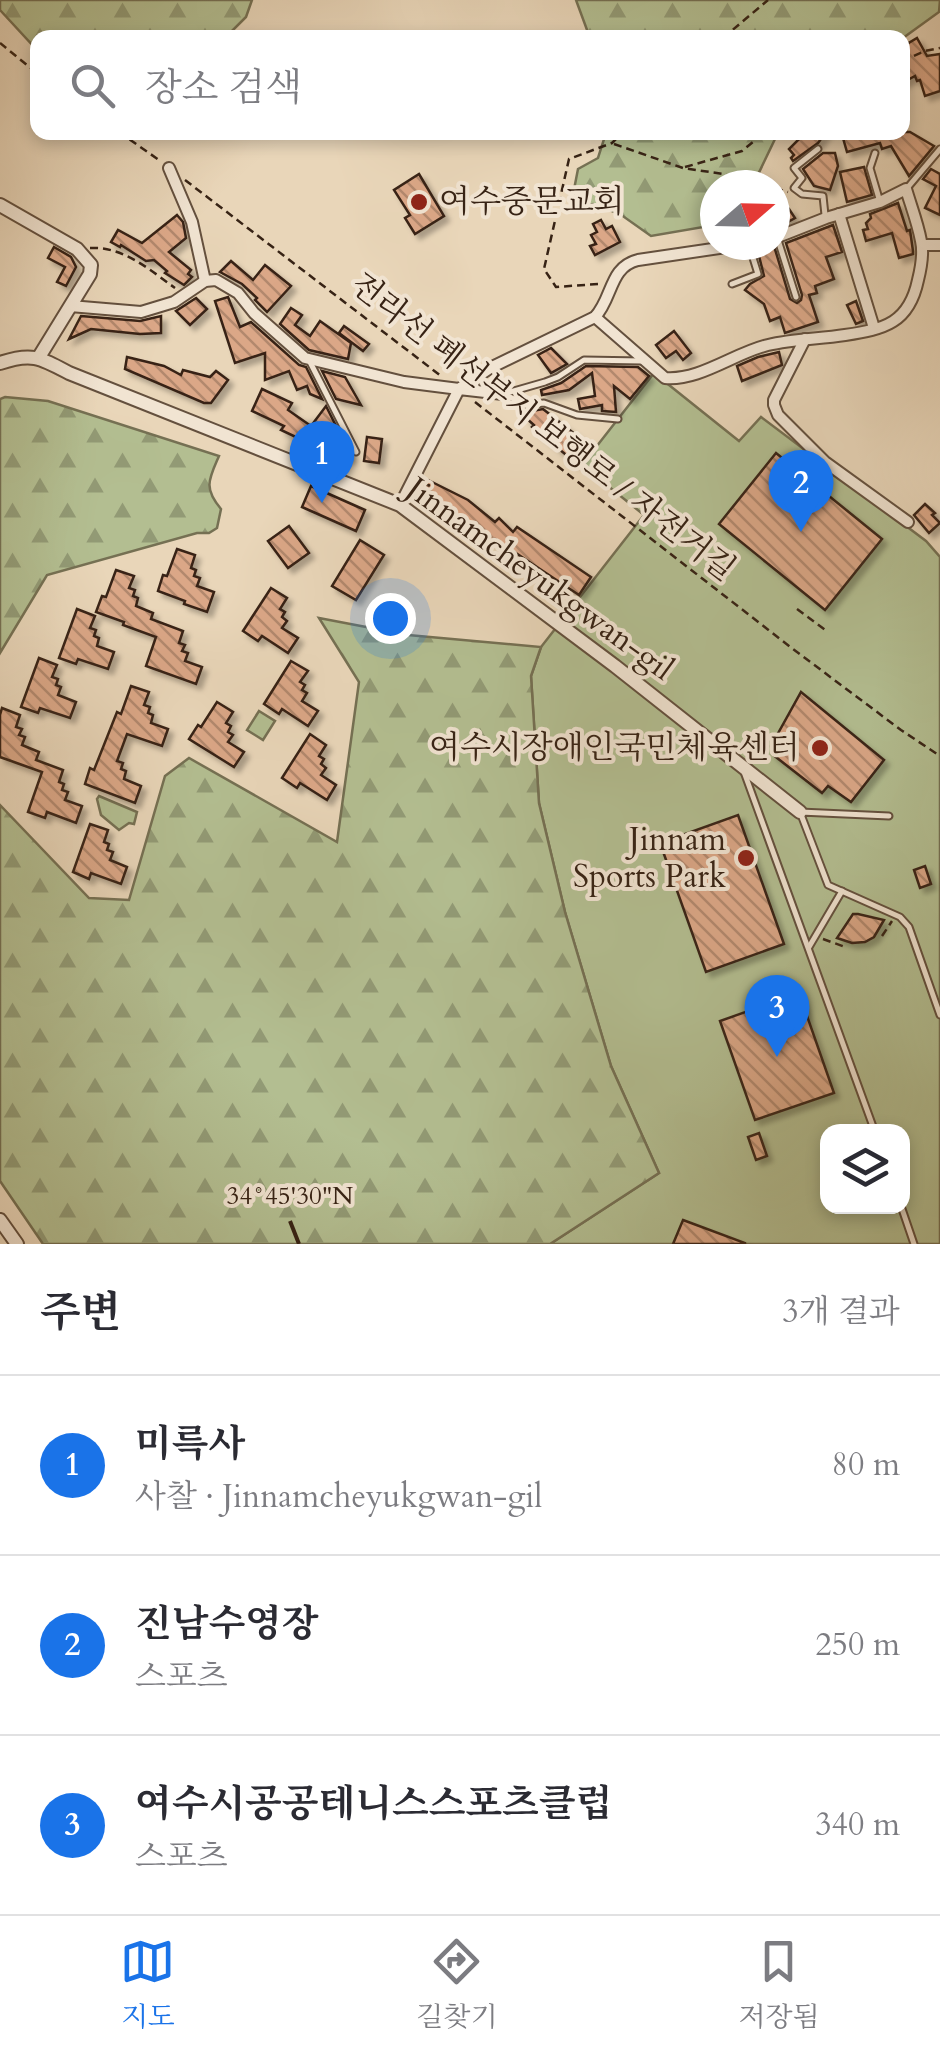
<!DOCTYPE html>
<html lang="ko">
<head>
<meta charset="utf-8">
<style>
	:root { --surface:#fff; --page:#f7f7f7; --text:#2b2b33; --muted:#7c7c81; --line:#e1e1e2; --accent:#1a73e8 }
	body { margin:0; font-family:Cardo,"Noto Serif KR",serif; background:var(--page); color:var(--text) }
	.controls { position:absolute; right:30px; bottom:30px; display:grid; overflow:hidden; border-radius:20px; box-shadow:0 5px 15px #0003 }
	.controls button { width:90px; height:90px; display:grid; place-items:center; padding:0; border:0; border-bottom:2px solid var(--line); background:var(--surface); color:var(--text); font:50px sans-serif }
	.compass { position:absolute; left:700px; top:170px; width:90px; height:90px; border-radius:50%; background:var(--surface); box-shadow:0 5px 15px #0003; rotate:70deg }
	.you { position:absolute; left:390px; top:618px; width:35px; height:35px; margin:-25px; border:8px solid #fff; border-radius:50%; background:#1a73e8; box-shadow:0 0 0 15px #1a73e833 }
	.badge { display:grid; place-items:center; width:65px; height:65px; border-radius:50%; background:var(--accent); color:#fff; font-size:32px; font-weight:700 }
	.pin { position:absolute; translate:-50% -82px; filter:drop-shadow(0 2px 5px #0008) }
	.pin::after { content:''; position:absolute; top:52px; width:35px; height:30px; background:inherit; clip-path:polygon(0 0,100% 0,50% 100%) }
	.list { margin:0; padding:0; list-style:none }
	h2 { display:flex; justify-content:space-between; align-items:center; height:130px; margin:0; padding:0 40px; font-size:42px }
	h2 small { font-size:32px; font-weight:400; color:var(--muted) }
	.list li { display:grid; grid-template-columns:65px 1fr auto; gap:30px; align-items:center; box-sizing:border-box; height:180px; padding:0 40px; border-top:2px solid var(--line) }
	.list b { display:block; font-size:38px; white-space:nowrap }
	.list p { margin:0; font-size:32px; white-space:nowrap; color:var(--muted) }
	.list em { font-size:32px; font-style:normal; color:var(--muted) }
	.icon { flex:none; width:55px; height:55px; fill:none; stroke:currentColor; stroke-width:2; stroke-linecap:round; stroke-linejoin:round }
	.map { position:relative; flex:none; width:940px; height:1244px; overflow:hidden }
	.search { position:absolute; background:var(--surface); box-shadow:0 5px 15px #0003; left:30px; right:30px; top:30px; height:110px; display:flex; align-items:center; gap:25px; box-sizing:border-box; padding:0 35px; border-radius:20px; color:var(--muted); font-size:38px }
	.sheet { height:670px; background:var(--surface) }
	nav { display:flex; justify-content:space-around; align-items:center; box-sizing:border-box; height:140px; border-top:2px solid var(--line); background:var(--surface); font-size:28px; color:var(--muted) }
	nav a { display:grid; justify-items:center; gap:5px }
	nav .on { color:var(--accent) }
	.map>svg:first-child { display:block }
</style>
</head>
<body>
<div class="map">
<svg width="940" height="1244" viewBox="0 0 940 1244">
	<defs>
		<pattern id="forest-firs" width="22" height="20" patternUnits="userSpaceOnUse" patternTransform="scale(2.5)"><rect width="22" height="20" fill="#b3be91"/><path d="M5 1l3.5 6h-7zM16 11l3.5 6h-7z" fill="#929a75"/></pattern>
		<pattern id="building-back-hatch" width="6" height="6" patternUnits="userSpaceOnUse" patternTransform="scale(2.5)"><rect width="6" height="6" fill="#dba787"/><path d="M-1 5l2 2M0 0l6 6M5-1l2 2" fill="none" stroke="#b2886d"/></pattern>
		<filter id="shadow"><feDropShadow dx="5" dy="5" stdDeviation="2.5" flood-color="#0004"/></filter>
	</defs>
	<rect width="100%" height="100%" fill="#e9d6b9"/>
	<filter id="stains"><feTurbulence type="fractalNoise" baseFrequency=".002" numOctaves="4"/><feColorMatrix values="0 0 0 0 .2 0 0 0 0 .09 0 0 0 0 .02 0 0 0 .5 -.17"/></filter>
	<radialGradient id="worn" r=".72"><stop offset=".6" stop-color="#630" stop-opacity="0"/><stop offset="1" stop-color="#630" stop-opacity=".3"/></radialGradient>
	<g fill="#b3be91" stroke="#757053" stroke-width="2.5" fill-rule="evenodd">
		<path d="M654,373l85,68 22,-24 165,124 14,16v687h-390l109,-71 -48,-107 -46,-154 -26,-109 -8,-127 10,-29 103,-132 -62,-50zM828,1132h74v74h-74z"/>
		<path d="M259,711l16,10 -12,19 -16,-10z"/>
		<path d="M99,796l38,16 -3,12 -5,-1 -10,7 -18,-15 -4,-16z"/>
	</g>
	<g fill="url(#forest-firs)" stroke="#757053" stroke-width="2.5">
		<path d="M0,0h252l-6,17 -20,20 -188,1 -1,12 -37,-40z"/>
		<path d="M576,0h364l-1,12 -36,26h-313z"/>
		<path d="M606,133v-1l177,1 -8,6 -22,46h-38v40l-64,11 -31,-22 -27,-10 -23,6 8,-41 20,-11z"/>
		<path d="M5,397l43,4 171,55c-10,23 -16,32 2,53l-4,19 -8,5h-12l-150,42 -47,78v-254z"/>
		<path d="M319,618l89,17 133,12 -10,29 8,127 26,109 46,154 48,107 -109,71h-507l-43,-63v-376l89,93 40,2 36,-124 24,-18 148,84 22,-160z"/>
	</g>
	<g fill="url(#building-back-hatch)" stroke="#372315" stroke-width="2.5" filter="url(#shadow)">
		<path d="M917,38l10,18 13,-2v37l-15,5 -5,-16 -3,1 -2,-5 -13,7v-36z"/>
		<path d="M806,132h20l-8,11 -25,18 -2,-3 3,-3 -5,-6z"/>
		<path d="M859,132h51l24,14 -25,30 -18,-30 -9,3 -2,-6 -33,9 -4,-14z"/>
		<path d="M823,153h12l3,13 -8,24 -16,-4 -11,-17z"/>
		<path d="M864,167l8,28 -25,7 -7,-30z"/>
		<path d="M931,169l9,5v41l-15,-7 11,-22 -13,-7z"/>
		<path d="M419,174l25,42 -29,18 -10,-16 5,-3 -16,-25z"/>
		<path d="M898,203l9,28 3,-1 3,21v3l-14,4 -7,-25 -26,8 -3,-11 5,-1 -2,-6 5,-5 -1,-4z"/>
		<path d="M789,209l6,9 -20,11v-12z"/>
		<path d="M177,215l6,7 3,16 -17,14 22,18 -3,4 4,3 -8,8 -19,-12 2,-2 -13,-11 -8,1 -25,-16 -1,2 -9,-5 7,-12 24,13z"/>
		<path d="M601,220l5,9 6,-3 8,16 -25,13 -5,-9 6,-2 -5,-9 6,-3 -4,-8z"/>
		<path d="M833,225l9,27 -16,5 8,22 -19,7 2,7 -8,2 9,27 -33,11 -5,-16 -10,4 -6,-17 -19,-14 5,-6 14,-8 -7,-28 10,-3 7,1 16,53 7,4 4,-3 1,-5 -16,-52z"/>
		<path d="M54,247l17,10 5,10 -10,19 -9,-4 8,-15 -17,-9z"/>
		<path d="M231,261l22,19 12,-15 26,21 -24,26 -12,-12 2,-2 -15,-14 -22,-12z"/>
		<path d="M228,297l12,30 11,-5 48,43 7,2 16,32 -12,-5 -3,-8 -10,4 -8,-19 -24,9v-27l-30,10 -20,-62z"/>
		<path d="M196,298l11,11 -17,16 -14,-14z"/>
		<path d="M856,301l7,20 -7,3 -9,-19z"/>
		<path d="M291,308l11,7 -7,10 15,11 10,-15 31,22 -3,16 -39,-9 -29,-26z"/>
		<path d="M81,316l59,5 21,-5v17l-21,1 -49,-5 -22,10z"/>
		<path d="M344,326l25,18 -6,7 -24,-18z"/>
		<path d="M674,331l17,22 -8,7 -7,-9 -10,7 -10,-13z"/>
		<path d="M551,348l16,16 -16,9 -13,-18z"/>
		<path d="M779,352l3,13 -40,16 -5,-15 21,-9z"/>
		<path d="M127,357l37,9 17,9 2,-5 27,7 6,-6 12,9 -17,23h-7l-79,-34z"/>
		<path d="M586,366l52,1 11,9 -19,23 -16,-13 2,26 -14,-1v-6l-22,4 -2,-10 17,-3 -3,-23 -23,17 -27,5 -1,-5 20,-7z"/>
		<path d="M322,371l23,6 16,28 -25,-6z"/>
		<path d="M262,389l30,14 -4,7 23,16 15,-20 25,50 -2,3 -21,-14 -2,3 -6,-5 -2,2 -4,-3 -2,2 -8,-6 -2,2 -21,-10 3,-4 -32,-15z"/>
		<path d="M543,409l47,37 -14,17 -44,-36 2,-2 -8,-7 6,-7z"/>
		<path d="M367,437l15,2 -3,24 -15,-2z"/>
		<path d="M776,453l106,86 -57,71 -106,-86z"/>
		<path d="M428,480l40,20 27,22 4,-4 14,14 4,-5 74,50 -12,18 -84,-56 -3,3 -13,-13 -4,5 -7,-7 1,-1 -36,-20 4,-7 -15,-7z"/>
		<path d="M311,486l54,24 -9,21 -54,-24z"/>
		<path d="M925,504l10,9 -3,2 8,8 -11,10 -15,-18z"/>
		<path d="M289,526l20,27 -21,15 -20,-27z"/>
		<path d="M360,540l24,15 -28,45 -24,-14z"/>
		<path d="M177,549l18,6 -4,13 5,2 -2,6 6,2 -3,8 17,6 -7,20 -23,-8 1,-3 -27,-10 5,-16 4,1z"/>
		<path d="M116,570l18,6 -5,12 6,2 -2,6 5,2 -2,8 17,7 -2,6 32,12 -4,12 6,2 -3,6 6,2 -3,8 17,6 -6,17 -50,-18 10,-29 -33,-12 1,-3 -28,-10 6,-16 4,1z"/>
		<path d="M271,588l16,10 -7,11 5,3 -3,5 5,4 -5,7 16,10 -10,15 -26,-17 -4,5 -15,-10z"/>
		<path d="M77,609l18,7 -5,12 6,2 -2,6 5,2 -2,8 17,6 -6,17 -30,-10 -2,5 -17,-6z"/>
		<path d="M39,658l18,7 -5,12 6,2 -2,6 5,2 -3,8 18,7 -6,16 -30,-10 -2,5 -17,-6z"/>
		<path d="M291,661l17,10 -8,11 5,3 -3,5 5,3 -5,8 16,10 -10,15 -26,-17 -3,5 -15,-10z"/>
		<path d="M131,686l18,6 -5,13 6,2 -2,6 5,2 -2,8 17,6 -6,17 -35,-12 -10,27 6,2 -2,6 5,2 -2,8 17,7 -6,17 -50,-19 5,-16 4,2 23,-58 4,2z"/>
		<path d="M801,692l83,68 -33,42 -23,-16 -6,7 -50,-39 -1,-8z"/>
		<path d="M217,702l16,10 -7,11 5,3 -3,6 5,3 -5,7 16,10 -10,15 -45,-28 9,-14 3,2z"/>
		<path d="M2,708l18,7 -4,12 6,2 -3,6 6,2 -3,8 17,7 -3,8 27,10 -4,12 5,2 -2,6 6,2 -3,8 17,6 -6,17 -29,-11 -2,6 -17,-6 14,-40 -42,-15v-42z"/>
		<path d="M310,734l16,11 -7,11 5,3 -3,5 5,4 -5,7 15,10 -9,15 -27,-17 -3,5 -15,-10z"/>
		<path d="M738,815l46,129 -78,28 -46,-129z"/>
		<path d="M90,824l18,6 -4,12 5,2 -2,6 6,2 -3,8 17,7 -6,17 -30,-11 -2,6 -16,-7z"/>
		<path d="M925,866l6,18 -11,4 -6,-18z"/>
		<path d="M853,914h5l26,6 -10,17 -9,5 -13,1 -15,-5z"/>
		<path d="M799,993l35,100 -79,27 -35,-99z"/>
		<path d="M759,1133l8,23 -11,4 -8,-23z"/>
		<path d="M683,1220l62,23v1h-72z"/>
	</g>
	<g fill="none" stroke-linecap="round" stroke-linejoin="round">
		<defs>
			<g id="service">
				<path d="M818,149l-24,19 8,10 -8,10 8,6 21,2 2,19"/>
				<path d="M875,153l-5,15 10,34"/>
				<path d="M908,187l32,-38"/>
				<path d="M778,240l18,57"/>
				<path d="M732,284l26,-10 -9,-29"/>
				<path d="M310,362l46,90"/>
				<path d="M503,394l42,-12 13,-5 26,-17 58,1"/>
				<path d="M506,395l20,10 18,-2 33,12 41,4"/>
				<path d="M744,772l131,360"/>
				<path d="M889,816l-89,-4 28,73 72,32 9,10 31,88"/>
				<path d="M809,947l33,-56"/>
				<path d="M901,1206l13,38"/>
			</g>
			<g id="minor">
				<path d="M169,168l23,54 13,59"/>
				<path d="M839,214l35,114"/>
				<path d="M922,245h18"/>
				<path d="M70,306l71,6 33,-10 31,-21 11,-1 22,13 16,20 51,45 99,24 55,7 31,-21 105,-51c18,-19 14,-50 43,-57l102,-15"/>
				<path d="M595,317l70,61c35,3 69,-25 103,-33 25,-6 51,-6 77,-10 40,-6 64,-12 73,-55 3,-12 6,-26 3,-39 -3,-17 -10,-35 -15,-52l-26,13 -54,16 -51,20"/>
				<path d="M805,339l-31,61v5l4,10 47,47 83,60"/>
				<path d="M400,505l59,-116 44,5"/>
			</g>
			<g id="tertiary">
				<path d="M0,205l77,44 14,16 -1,9 -51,83"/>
				<path d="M0,363c32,-11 41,-5 69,10l331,132 215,161 185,146"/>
				<path d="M0,1220l17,24"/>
			</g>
		</defs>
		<use href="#service" stroke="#64503e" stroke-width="9"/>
		<use href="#minor" stroke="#64503e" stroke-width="14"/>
		<use href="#tertiary" stroke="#64503e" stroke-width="16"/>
		<g stroke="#372315" stroke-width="2.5" stroke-dasharray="8 5" stroke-linecap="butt">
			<path d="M723,38l45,-38"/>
			<path d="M0,43l38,31"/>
			<path d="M902,61l23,-10 15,-3"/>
			<path d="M119,132l40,28"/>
			<path d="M614,144l69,24 40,6 41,11"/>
			<path d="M685,167l57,-16 23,-19"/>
			<path d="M185,180l256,196"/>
			<path d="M775,188l13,4"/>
			<path d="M90,248c33,-2 60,22 85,40"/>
			<path d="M598,284l-42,3 -12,-18 25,-110 43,-16 11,-11"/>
			<path d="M475,402l318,247 108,81 39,26"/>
			<path d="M797,609l31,23"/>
			<path d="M882,936l10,-15"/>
			<path d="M823,939l22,8"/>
		</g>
		<use href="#service" stroke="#f1e4d2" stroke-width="5"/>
		<use href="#minor" stroke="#f1e4d2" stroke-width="10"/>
		<use href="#tertiary" stroke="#f1e4d2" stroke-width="12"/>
	</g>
	<path fill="none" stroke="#372315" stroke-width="4" d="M290,1221l9,23"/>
	<g fill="#8f2418" stroke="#f1e4d2" stroke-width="4">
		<circle cx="419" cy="202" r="10"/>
		<circle cx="820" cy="748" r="10"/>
		<circle cx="746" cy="858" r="10"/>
	</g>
	<g text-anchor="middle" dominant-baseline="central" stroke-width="8" stroke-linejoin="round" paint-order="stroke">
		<g font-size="32" fill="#372315" stroke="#f1e4d2" text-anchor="end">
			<text x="439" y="202" text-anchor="start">여수중문교회</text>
			<text x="800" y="748">여수시장애인국민체육센터</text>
			<text x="726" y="840">Jinnam<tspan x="726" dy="37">Sports Park</tspan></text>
		</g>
		<g font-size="32" fill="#372315" stroke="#f1e4d2">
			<text transform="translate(543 427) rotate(38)">전라선 폐선부지 보행로 / 자전거길</text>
			<text transform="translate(540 579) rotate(36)">Jinnamcheyukgwan-gil</text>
		</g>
	</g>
	<g font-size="25" text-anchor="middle" fill="#372315" stroke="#f1e4d2" stroke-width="8" stroke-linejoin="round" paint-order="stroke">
		<text x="290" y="1204">34°45'30"N</text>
	</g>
	<rect width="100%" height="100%" filter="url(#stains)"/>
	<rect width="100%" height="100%" fill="url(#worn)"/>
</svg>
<div class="controls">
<button><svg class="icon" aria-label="layers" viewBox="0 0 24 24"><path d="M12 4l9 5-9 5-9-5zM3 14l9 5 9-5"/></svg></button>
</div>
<svg class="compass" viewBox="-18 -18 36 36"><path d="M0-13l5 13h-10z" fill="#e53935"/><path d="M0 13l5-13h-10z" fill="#7c7c81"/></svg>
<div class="you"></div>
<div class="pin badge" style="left:322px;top:503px">1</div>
<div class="pin badge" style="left:801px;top:532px">2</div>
<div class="pin badge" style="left:777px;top:1057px">3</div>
<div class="search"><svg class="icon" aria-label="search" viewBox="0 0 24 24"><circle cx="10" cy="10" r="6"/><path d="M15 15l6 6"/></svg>장소 검색</div>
</div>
<section class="sheet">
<h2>주변<small>3개 결과</small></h2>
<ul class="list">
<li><span class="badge">1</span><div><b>미륵사</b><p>사찰 · Jinnamcheyukgwan-gil</p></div><em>80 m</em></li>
<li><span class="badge">2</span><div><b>진남수영장</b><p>스포츠</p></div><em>250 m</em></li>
<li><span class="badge">3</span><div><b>여수시공공테니스스포츠클럽</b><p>스포츠</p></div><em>340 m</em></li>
</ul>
</section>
<nav>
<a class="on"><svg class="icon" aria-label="map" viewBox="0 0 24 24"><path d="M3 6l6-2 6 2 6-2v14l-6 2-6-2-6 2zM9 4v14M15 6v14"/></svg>지도</a>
<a><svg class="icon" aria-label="directions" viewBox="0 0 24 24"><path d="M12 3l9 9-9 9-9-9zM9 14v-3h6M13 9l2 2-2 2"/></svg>길찾기</a>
<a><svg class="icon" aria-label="saved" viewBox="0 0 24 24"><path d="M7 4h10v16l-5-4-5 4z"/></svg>저장됨</a>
</nav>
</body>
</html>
